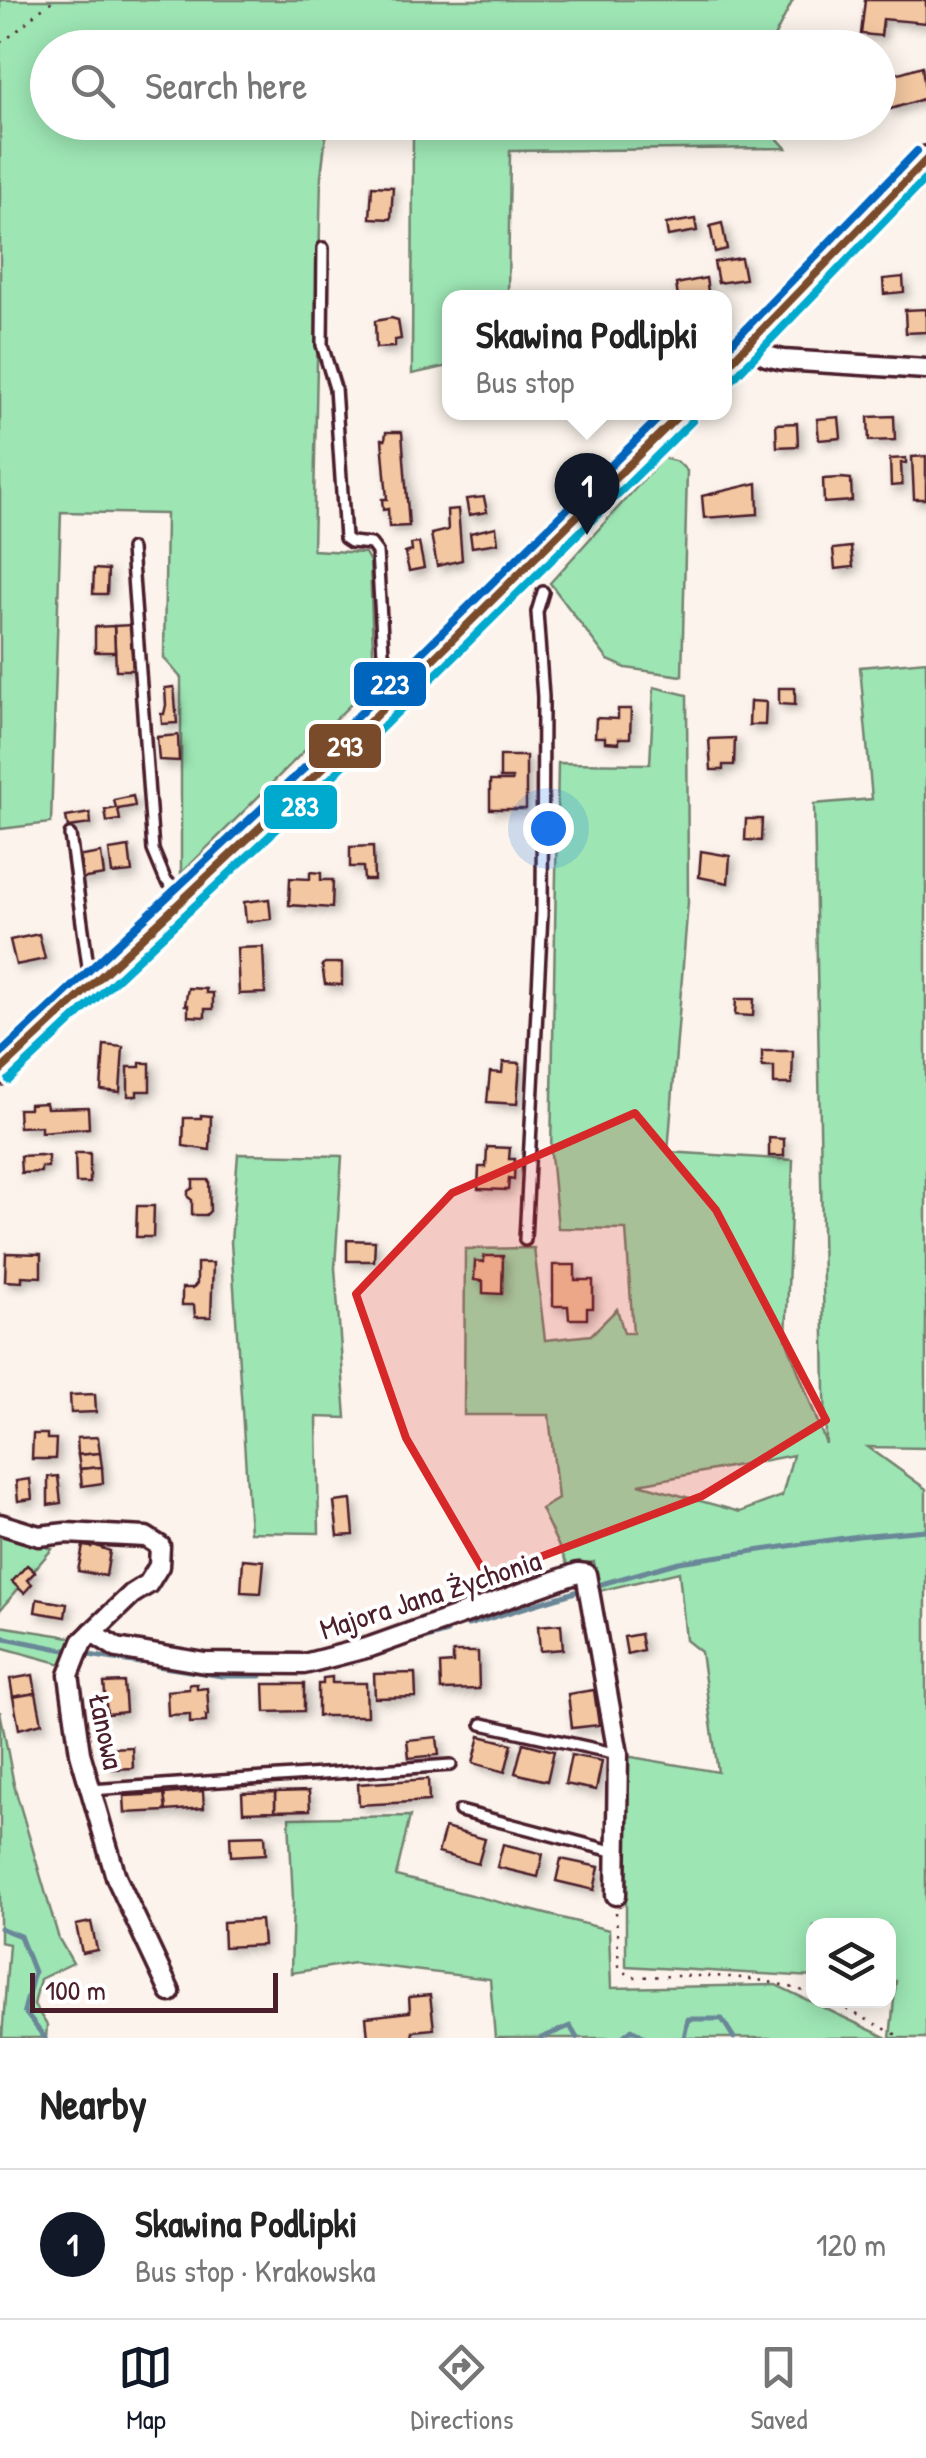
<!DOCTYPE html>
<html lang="en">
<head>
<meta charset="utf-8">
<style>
	:root { --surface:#fff; --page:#f6f6f6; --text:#222; --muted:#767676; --line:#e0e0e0; --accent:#111827 }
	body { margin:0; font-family:"Patrick Hand",sans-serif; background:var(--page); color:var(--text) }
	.controls { position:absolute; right:30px; bottom:30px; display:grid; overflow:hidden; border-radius:20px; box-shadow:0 5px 25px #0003 }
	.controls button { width:90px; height:90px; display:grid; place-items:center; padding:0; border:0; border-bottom:2px solid var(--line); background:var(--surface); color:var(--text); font:50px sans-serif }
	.scale { position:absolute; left:30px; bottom:25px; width:248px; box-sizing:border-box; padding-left:10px; border:5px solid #4a1f2b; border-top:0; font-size:28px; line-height:35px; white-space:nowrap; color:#4a1f2b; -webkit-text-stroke:8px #fff; paint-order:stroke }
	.you { position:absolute; left:548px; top:828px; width:35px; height:35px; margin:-25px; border:8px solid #fff; border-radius:50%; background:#1a73e8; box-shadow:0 0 0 15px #1a73e833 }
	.badge { display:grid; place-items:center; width:65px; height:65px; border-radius:50%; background:var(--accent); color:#fff; font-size:32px; font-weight:700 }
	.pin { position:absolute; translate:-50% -82px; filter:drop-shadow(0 2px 5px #0008) }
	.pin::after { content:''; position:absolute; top:52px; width:35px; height:30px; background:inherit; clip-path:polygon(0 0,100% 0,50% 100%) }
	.popup { position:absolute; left:442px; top:290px; width:290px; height:130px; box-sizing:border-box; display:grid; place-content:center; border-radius:20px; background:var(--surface); filter:drop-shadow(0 2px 8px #0005); font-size:32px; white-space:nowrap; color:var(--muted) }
	.popup b { font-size:38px; color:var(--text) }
	.popup::after { content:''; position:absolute; left:50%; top:100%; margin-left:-20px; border:20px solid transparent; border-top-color:var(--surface) }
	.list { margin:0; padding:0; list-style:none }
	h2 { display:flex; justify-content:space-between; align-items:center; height:130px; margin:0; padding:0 40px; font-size:42px }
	h2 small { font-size:32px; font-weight:400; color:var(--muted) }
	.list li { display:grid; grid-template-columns:65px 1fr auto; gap:30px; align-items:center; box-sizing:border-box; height:150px; padding:0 40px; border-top:2px solid var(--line) }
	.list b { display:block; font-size:38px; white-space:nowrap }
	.list p { margin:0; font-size:32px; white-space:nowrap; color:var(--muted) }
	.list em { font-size:32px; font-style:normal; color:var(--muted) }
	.icon { flex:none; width:55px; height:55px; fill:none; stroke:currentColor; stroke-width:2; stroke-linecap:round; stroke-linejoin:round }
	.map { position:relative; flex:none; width:926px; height:2038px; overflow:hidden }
	.search { position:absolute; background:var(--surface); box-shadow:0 5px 25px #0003; left:30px; right:30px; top:30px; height:110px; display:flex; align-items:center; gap:25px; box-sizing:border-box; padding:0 35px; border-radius:55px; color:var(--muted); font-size:38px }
	.sheet { height:280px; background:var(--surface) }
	nav { display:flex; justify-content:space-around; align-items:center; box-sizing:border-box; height:140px; border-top:2px solid var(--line); background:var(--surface); font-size:28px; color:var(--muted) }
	nav a { display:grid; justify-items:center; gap:5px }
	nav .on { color:var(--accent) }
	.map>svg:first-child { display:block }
</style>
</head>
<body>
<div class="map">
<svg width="926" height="2038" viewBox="0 0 926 2038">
	<defs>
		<filter id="shadow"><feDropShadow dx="4.5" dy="4.5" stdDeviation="5" flood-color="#0004"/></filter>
	</defs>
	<rect width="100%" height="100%" fill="#fcf4ec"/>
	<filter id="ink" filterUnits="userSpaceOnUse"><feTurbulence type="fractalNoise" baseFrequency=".01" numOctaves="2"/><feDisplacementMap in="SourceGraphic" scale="20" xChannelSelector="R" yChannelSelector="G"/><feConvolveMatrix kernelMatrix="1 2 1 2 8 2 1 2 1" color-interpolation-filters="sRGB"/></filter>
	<g filter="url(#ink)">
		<g fill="#9de6b4" stroke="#748270" stroke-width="2.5" fill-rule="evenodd">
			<path d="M0,0h793l-24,47 -721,1v74l291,1 -12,3 -6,50 -8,374 52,3 5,9 4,119 -193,193v-196l-17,-20 2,-144 -105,-2 -10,311 -51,6z"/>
			<path d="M413,123h350l23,25 -276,3 -2,146 -58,1 -1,68 -37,8z"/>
			<path d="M663,458l15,4 9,9 -5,205 -56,-8 -18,-8 -58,-77z"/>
			<path d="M926,661v787l-58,-1 58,42v549h-36l6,-57 -7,-1 -1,-54h-74l-1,51 -187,-11v-210l92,16 -17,-120 -15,-12 -7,-68 -80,19 -5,-29 -26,4 -27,-57 17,-10 -9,-84h-85l1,-166 69,-1 11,92 46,-5 26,-26 7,24h9l-7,-104 -68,-1 -7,-74 7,-391 92,1 4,-77 33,8 1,207 -20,250 125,8 -7,179 40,105 -12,-640 58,-5 -12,-132zM793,1455l-11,41 -42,16 -101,-28z"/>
			<path d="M238,1154l104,2 -7,112 11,150 -29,-1 2,116 -69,-1 -19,-290z"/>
			<path d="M0,1531l52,18 -52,61z"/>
			<path d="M0,1626l76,12 -14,26 -62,-17z"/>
			<path d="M0,1711l14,74 45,154 14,24 -33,16 -6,26 13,20 -1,13h-44l7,-94 -9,-2z"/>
			<path d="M410,1816l-14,60 213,54 2,58 165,-3 111,53h-392l-5,-59 -136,-16 -63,10 2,-73 -4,-82z"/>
		</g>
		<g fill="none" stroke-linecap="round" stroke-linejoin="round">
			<g stroke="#6a8798" stroke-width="5">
				<path d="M598,1585l81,-23 179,-26 68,-6"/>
				<path d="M468,1625l114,-35"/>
				<path d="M0,1637l70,14"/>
				<path d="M407,1644l40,-12"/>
				<path d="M83,1654l56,9"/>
				<path d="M359,1660l30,-9"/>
				<path d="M157,1666l65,10h39"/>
				<path d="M0,1928l20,8 14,36 -10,39 21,27"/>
				<path d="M541,2038l29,-12 7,12"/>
				<path d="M621,2038l11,-9 14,9"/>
				<path d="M684,2038l4,-19h34l12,19"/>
			</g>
		</g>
		<g fill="#f2c7a1" stroke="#4a1f2b" stroke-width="2.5" filter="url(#shadow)">
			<path d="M865,0h61v23l-43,-4 -2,17 -20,-2z"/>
			<path d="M922,66l4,32 -35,11 -9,-31z"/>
			<path d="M372,186l21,1 -2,32 -21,-1z"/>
			<path d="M695,219l2,12 -29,5 -2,-12z"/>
			<path d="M722,223l5,26 -12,3 -5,-26z"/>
			<path d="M741,258l4,21 -27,4 -4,-21z"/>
			<path d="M903,277l1,15 -20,2 -1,-15z"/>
			<path d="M706,278l3,20h-31l-2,-14z"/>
			<path d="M926,309v23l-20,1 -1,-23z"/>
			<path d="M391,318l7,2 3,19 -6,1v7l-19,1 -1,-27z"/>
			<path d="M894,416l1,24 -26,1 -1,-24z"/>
			<path d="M839,417l2,21 -22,2 -2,-21z"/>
			<path d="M797,423l1,23 -21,1 -1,-23z"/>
			<path d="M386,432h16l7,94 -20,1 -1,-18 -5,1 -1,-11h5l-5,-60 3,1z"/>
			<path d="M926,456v43h-12l-2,-42z"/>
			<path d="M906,458v5h-5l1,22 -11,1 -1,-27z"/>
			<path d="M841,478l10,1 1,22 -28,2 -1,-24z"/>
			<path d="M757,483l1,31 -54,4 -2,-22z"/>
			<path d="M484,497l3,15 -18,3 -3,-16z"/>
			<path d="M458,509l4,51 -25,6 -6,-32 17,-4 -1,-20z"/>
			<path d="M496,527l2,16 -26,4 -2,-14z"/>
			<path d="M419,543l5,25 -15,3 -4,-18 7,-2 -1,-7z"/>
			<path d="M851,547l2,20 -18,2 -2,-20z"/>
			<path d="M94,569l14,1 -1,24h-14z"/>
			<path d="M131,625l2,45h-17l-2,-44z"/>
			<path d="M114,626l1,26h-20v-25z"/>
			<path d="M174,687l3,36 -15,1 -1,-10h3l2,-9 -1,-17z"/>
			<path d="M779,688h16v17l-16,-1z"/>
			<path d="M750,701l16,1 -1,23h-16z"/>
			<path d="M618,709h13l-1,29h-11v5l-14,-1v-5h-10l1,-19 22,1z"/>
			<path d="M178,735l1,26 -20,-1 -2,-23z"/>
			<path d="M735,738l-1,27h-11v5h-12l-2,-31z"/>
			<path d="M500,756h26v53h-36v-28h22v-3h-12z"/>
			<path d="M133,796l2,10 -17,3 2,11 -13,2 -2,-12 11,-2 -2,-8z"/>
			<path d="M90,813l1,11 -23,3 -2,-10z"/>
			<path d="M746,819h16l-1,22 -16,-1z"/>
			<path d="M373,846l1,34h-10l-1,-13h-13v-20z"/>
			<path d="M129,847l3,25 -20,2 -3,-24z"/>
			<path d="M701,851l29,5 -2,27 -29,-6z"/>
			<path d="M101,853l3,22 -24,4 -4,-22z"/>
			<path d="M310,872l11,1v7h12l-1,28 -43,-3 1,-27 20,1z"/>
			<path d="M269,899l2,20 -25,3 -2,-20z"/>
			<path d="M39,934l6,25 -29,6 -6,-25z"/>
			<path d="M263,947l2,46 -26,1 -2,-46z"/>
			<path d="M325,963h17v22l-17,-1 -3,-19z"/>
			<path d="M188,988l18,1v4h7v16h-8v8l-17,-1v-11h-3z"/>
			<path d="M736,999h18l-1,17 -18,-1z"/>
			<path d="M104,1045l19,2 -3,45 -19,-2z"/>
			<path d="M762,1051h31l-1,33h-18v-17h-12z"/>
			<path d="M503,1062l17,1 -3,41 -30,-2 3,-30 12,1z"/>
			<path d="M140,1063h10v28h-13v5h-9v-29h12z"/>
			<path d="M46,1103l1,5 41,-1 1,21 -48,4v-6l-22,1 -1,-18h11v-5z"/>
			<path d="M201,1115l10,1 -1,34 -27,-4 1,-28h17z"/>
			<path d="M769,1138l15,1v17h-15z"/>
			<path d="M487,1147l23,1 -1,11h6l-1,20 -5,-1 -1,12 -30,-1 1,-22h7z"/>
			<path d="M75,1153h15v30h-14z"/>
			<path d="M40,1155l8,1v11h-7v5l-20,1 -1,-17z"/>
			<path d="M193,1180h16l1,31 -4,4h-14v-15l-4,-3v-6l5,-3z"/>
			<path d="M137,1206h17l-1,31h-17z"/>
			<path d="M347,1240l28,1 -1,20h-27z"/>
			<path d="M6,1253l35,1v23l-19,-1v6l-17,-1z"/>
			<path d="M484,1256h19l-1,38 -19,-1v-12l-9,-1 1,-19 9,1z"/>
			<path d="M197,1263h16l-2,54h-16l-1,-12h-12v-17h11l4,-5z"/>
			<path d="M553,1265h22v15h18v28h-6v11h-18l-1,-13h-15z"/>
			<path d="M95,1394l1,18 -25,1 -1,-18z"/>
			<path d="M33,1434h14v5h9l-1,20h-23z"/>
			<path d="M98,1437l2,16 -22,2 -1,-17z"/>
			<path d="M100,1453l2,14 -22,2 -2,-14z"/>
			<path d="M102,1467l1,16 -21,3 -2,-17z"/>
			<path d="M58,1476l3,27 -13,2v-28z"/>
			<path d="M30,1479l2,20 -14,2 -2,-20z"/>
			<path d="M351,1500l3,35 -16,1 -4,-34z"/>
			<path d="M91,1544l19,7 -4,25 -28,-5 5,-25 8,1z"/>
			<path d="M243,1559l21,2 -3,32 -20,-1z"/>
			<path d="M27,1565l8,7 -8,8 5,4 -8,9 -12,-11z"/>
			<path d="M37,1599l30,5 -2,13 -30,-5z"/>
			<path d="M561,1624l2,25 -23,2 -2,-25z"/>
			<path d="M640,1634l3,16 -16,4 -3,-17z"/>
			<path d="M453,1652h25l1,37 -38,1 -1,-26 13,-1z"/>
			<path d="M415,1673l1,24 -41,1 -1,-24z"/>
			<path d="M33,1675l3,18 -23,4 -3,-18z"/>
			<path d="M332,1677v6h34l1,33h-49v-32h5v-6z"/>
			<path d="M124,1682l2,30 -19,2 -3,-31z"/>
			<path d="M189,1684h8v5l10,-1 2,27h-3v7l-16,1v-9l-22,1 -1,-24 22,-2z"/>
			<path d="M264,1684h40v27l-39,1z"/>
			<path d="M594,1690l5,35 -27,3 -4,-34z"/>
			<path d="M36,1693l6,30 -23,6 -6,-32z"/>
			<path d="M480,1736l32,8 -7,28 -32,-9z"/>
			<path d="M437,1737l2,18 -30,3 -2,-18z"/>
			<path d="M523,1743l31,8 -7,30 -32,-8z"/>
			<path d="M132,1747l1,21 -23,1 -1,-21z"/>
			<path d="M571,1755l31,6 -6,29 -31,-6z"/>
			<path d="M428,1779l1,22 -70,4 -1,-21z"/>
			<path d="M203,1791l1,17 -38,3 -2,-17z"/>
			<path d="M309,1791l1,19 -35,1v-19z"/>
			<path d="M275,1792v19l-32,1 -1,-19z"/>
			<path d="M164,1794l2,17 -41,2 -1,-17z"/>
			<path d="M445,1828l40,11 -7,25 -40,-11z"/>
			<path d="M265,1835l1,19 -35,2 -1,-20z"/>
			<path d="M503,1844l40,10 -5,23 -41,-10z"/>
			<path d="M561,1859l38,8 -5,23 -38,-9z"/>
			<path d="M261,1920l2,25 -39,2 -1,-25z"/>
			<path d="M91,1922l6,28 -15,3 -6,-28z"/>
			<path d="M430,1995l4,34 -21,2 -1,7h-44l-2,-21 44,-5 -1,-15z"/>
		</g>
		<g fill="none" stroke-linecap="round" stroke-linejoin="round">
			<defs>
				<g id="lane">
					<path d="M323,248l-1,97 13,43 10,150 6,4 20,2 6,8 6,101 9,18 11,12"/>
					<path d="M131,549l22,301 12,29 17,18"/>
					<path d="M70,835l20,146"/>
					<path d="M525,1240l17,-326 1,-217 -6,-85 6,-20"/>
					<path d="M482,1724l136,30"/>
					<path d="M91,1790l360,-25"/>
					<path d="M460,1811l156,41"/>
				</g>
				<g id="street">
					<path d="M749,345l17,11 17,4 143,9"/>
					<path d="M0,1524l39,12 27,-3 80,4 14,9 -1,20 -11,18 -16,10 -50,48 -13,33 11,78 36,124 54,115"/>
					<path d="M92,1632l25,16 88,15 99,1 66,-17 208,-74 8,1 32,180 -2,141"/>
				</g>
				<g id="secondary">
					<path d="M724,370l202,-210"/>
					<path d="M0,1071l322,-302 361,-357"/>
				</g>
			</defs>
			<use href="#lane" stroke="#4a1f2b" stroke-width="16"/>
			<use href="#street" stroke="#4a1f2b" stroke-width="25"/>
			<use href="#secondary" stroke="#4a1f2b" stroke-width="32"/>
			<g stroke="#4a1f2b" stroke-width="2.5" stroke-dasharray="2.5 8" stroke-linecap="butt">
				<path d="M0,42c22,-10 34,-33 56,-42"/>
				<path d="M616,1912l3,55 12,10c64,-1 122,-6 183,18"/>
				<path d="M828,2000l75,38"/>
			</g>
			<use href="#lane" stroke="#fff" stroke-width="9"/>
			<use href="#street" stroke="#fff" stroke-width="18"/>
			<use href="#secondary" stroke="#fff" stroke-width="25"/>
			<defs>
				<g id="bus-1">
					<path d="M724,369l202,-209"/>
					<path d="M0,1071l322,-302 360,-357"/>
				</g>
				<g id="bus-2">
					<path d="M733,379l193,-201"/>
					<path d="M9,1080l322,-302 361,-357"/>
				</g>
				<g id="bus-3">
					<path d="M724,351l193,-200"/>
					<path d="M0,1054l313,-294 352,-348"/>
				</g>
			</defs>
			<use href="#bus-1" stroke="#fff" stroke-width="15"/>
			<use href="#bus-2" stroke="#fff" stroke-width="15"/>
			<use href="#bus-3" stroke="#fff" stroke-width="15"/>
			<use href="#bus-1" stroke="#7a4b2a" stroke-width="8"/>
			<use href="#bus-2" stroke="#00a9ce" stroke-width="8"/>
			<use href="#bus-3" stroke="#0065bd" stroke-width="8"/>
		</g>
	</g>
	<path fill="#d62828" fill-opacity="0.2" stroke="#d62828" stroke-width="8" stroke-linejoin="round" d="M635,1113l81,97 110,210 -124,76 -215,81 -81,-139 -50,-144 96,-101z"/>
	<g text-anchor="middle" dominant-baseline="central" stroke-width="8" stroke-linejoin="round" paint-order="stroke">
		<g font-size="30" fill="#4a1f2b" stroke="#fff">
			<text transform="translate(430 1594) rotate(-18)">Majora Jana Żychonia</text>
			<text transform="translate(107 1731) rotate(78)">Łanowa</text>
		</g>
	</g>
	<g stroke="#fff" stroke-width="4">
		<rect x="352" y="660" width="76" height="48" rx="10" fill="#0065bd"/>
		<rect x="307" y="722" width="76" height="48" rx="10" fill="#7a4b2a"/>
		<rect x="262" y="783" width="77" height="48" rx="10" fill="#00a9ce"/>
	</g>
	<g font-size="28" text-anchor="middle" font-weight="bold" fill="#fff">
		<text x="390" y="694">223</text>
		<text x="345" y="756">293</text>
		<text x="300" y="816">283</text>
	</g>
</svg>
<div class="controls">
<button><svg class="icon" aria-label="layers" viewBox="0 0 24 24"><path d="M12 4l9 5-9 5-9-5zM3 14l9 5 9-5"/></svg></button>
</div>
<div class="scale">100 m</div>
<div class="you"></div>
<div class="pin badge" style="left:587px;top:535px">1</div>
<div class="popup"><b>Skawina Podlipki</b>Bus stop</div>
<div class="search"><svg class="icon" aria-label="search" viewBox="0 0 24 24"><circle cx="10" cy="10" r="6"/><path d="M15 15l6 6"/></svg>Search here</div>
</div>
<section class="sheet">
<h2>Nearby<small></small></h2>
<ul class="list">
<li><span class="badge">1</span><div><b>Skawina Podlipki</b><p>Bus stop · Krakowska</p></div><em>120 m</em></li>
</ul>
</section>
<nav>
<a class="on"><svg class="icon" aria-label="map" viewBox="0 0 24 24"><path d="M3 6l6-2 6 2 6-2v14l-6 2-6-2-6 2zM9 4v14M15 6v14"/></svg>Map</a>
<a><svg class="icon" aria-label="directions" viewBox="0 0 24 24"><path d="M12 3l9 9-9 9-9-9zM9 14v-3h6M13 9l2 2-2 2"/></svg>Directions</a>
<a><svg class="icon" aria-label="saved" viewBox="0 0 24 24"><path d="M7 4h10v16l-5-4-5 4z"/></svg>Saved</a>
</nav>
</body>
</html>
